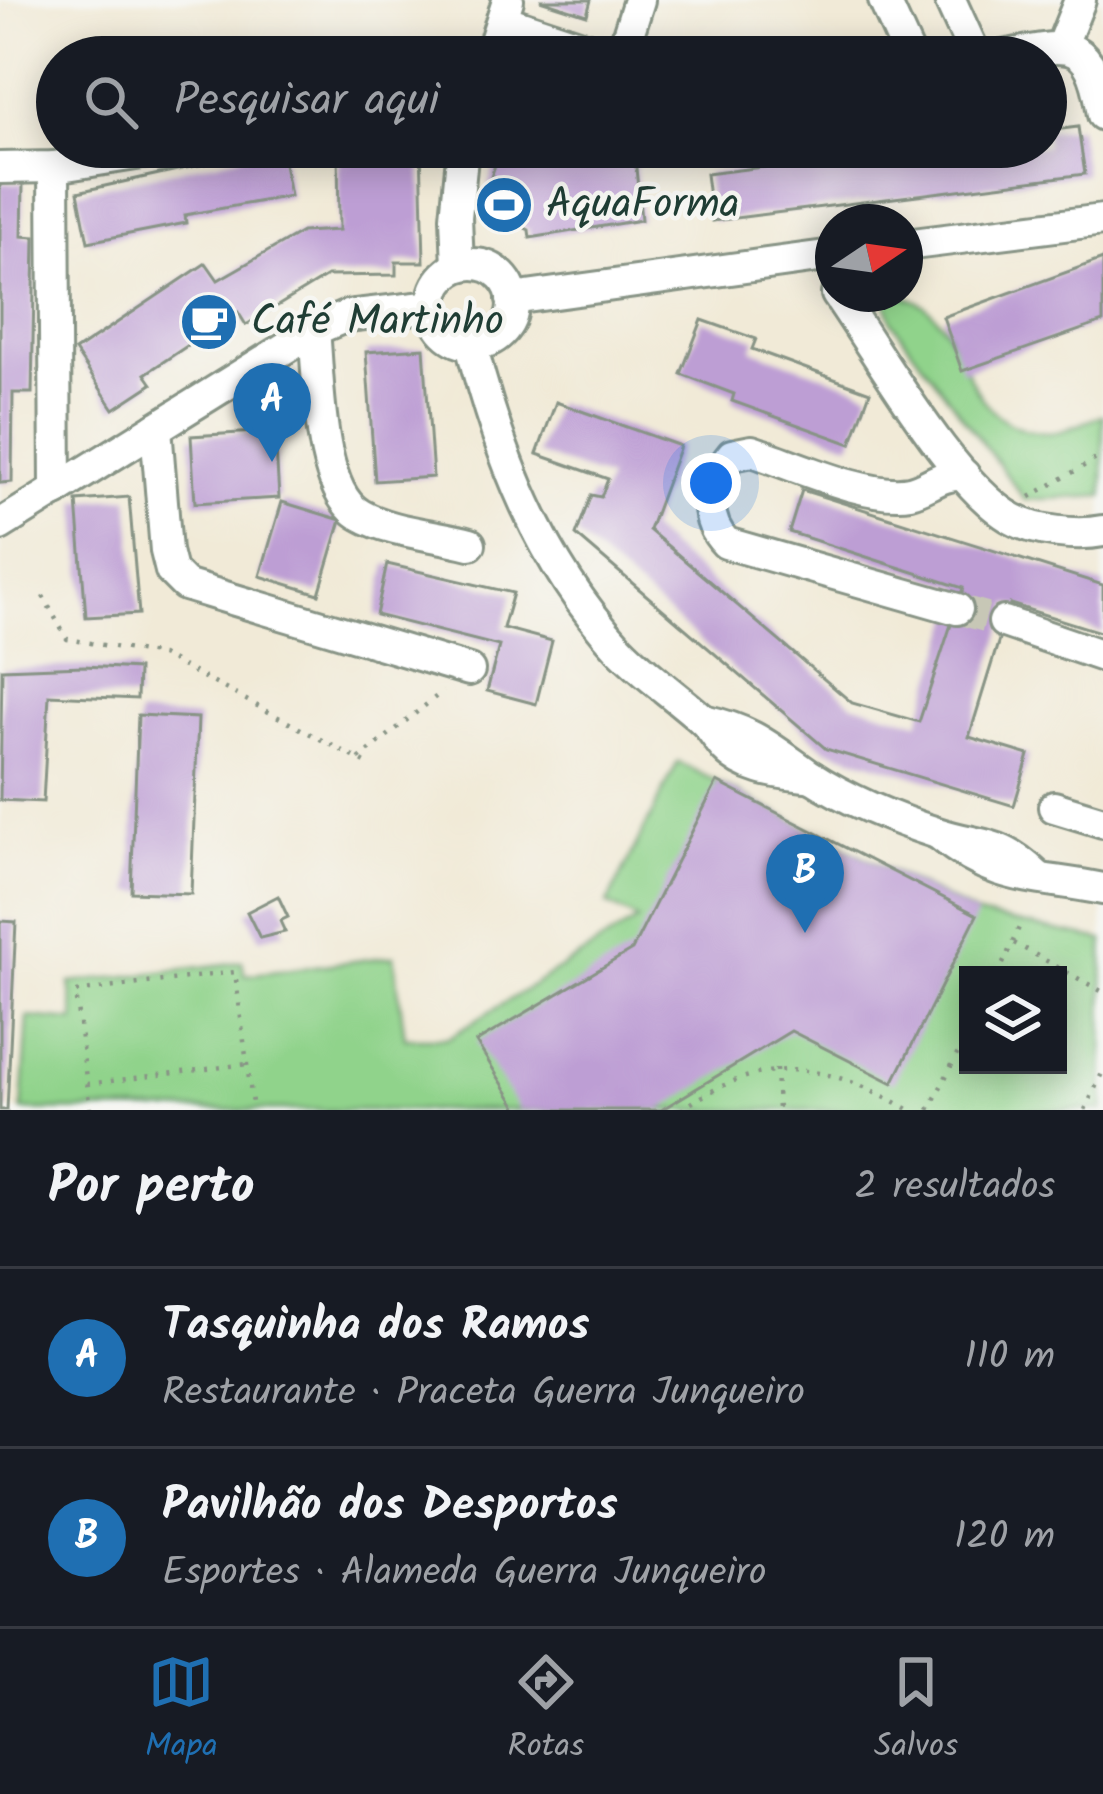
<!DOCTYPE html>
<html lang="pt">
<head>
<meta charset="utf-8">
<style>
	:root { --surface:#171b24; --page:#242831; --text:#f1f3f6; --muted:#9ea1a6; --line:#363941; --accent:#1f6fb2 }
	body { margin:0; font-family:Kalam,sans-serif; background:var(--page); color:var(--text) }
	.controls { position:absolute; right:36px; bottom:36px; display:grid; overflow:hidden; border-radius:0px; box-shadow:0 6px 30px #0003 }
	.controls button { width:108px; height:108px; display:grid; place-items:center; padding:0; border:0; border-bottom:3px solid var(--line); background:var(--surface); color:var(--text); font:60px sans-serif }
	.compass { position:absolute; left:815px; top:204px; width:108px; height:108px; border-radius:50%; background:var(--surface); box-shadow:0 6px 30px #0003; rotate:77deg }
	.you { position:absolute; left:711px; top:483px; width:42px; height:42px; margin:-30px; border:9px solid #fff; border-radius:50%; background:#1a73e8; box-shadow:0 0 0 18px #1a73e833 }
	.badge { display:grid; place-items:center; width:78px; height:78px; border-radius:50%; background:var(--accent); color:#fff; font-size:39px; font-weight:700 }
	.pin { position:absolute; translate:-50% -99px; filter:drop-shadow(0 3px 6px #0008) }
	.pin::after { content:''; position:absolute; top:63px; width:42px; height:36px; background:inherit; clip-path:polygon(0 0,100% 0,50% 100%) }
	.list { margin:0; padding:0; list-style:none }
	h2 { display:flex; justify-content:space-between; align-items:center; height:156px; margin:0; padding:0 48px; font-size:51px }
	h2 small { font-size:39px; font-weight:400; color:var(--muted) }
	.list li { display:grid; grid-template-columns:78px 1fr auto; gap:36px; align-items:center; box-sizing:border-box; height:180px; padding:0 48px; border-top:3px solid var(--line) }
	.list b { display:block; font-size:45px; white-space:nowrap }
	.list p { margin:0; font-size:39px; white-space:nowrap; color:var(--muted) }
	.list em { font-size:39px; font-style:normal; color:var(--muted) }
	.icon { flex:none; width:66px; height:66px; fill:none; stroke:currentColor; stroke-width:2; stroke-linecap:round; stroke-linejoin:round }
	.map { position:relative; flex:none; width:1103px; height:1110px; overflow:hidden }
	.search { position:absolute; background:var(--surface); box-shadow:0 6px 30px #0003; left:36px; right:36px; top:36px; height:132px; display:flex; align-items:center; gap:30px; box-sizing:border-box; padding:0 42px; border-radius:66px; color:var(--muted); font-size:45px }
	.sheet { height:516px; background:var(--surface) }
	nav { display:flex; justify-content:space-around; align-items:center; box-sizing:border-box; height:168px; border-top:3px solid var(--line); background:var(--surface); font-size:33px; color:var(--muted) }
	nav a { display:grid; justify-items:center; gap:6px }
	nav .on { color:var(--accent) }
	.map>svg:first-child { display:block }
</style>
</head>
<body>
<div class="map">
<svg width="1103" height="1110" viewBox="0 0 1103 1110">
	<rect width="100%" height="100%" fill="#f6f6f2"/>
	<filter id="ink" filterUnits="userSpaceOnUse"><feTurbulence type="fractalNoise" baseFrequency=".00833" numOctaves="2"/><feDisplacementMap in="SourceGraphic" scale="24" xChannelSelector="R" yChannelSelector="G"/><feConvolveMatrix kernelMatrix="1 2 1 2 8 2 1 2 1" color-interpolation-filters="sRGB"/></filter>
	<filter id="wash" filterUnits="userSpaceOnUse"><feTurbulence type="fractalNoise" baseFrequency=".004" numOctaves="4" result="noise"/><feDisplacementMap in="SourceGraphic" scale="48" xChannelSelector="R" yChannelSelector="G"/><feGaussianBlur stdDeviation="2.7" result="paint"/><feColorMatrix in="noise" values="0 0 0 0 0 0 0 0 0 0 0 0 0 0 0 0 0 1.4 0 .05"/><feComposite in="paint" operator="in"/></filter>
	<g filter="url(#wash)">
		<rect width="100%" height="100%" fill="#f1ead7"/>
		<g fill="#90d38b" stroke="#588860" stroke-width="3" fill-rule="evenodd">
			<path d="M884,294c95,-1 58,136 166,139 15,0 38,-13 53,-18v81l-78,4 -133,-178z"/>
			<path d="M678,762l299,153 126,25v170h-1081l6,-93 47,4 -5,-38 172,-21 3,13 149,-19 11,82h43l190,-118 -31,-16zM968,975h90v90h-90z"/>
		</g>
		<g id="blocks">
			<g fill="#bd9ed4">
				<path d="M540,0h51l-4,15z"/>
				<path d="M377,43l-1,14h-49v-8z"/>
				<path d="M1078,127l7,47 -373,47 -6,-47 217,-27h123v-16z"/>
				<path d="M281,147l9,49 -105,19 1,8 -98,19 -10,-50z"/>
				<path d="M338,147h83l3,115h-28v13l-69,1 -81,49 -8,-13 -93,62 7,10 -38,25 -39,-58 131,-88 12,17 84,-48 37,-2z"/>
				<path d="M501,147h133l7,73 -111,18 -1,-8 -26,-13 -8,-28 -7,-3z"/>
				<path d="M0,183h23l-1,53 13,1 -3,156h-19l-1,89 -12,1z"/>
				<path d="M1103,259v63l-141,49 -19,-54z"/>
				<path d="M702,320l54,19 -4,10 118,43 -19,52 -119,-43 2,-7 -53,-20z"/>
				<path d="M424,348l9,129 -58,4 -9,-129z"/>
				<path d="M556,402l124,44 -31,84 203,173 67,19 44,-134 -174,-56 13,-42 301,95v48l-93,-29 -41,133 60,18 -15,51 -188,-57 -250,-214 15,-40 10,2 7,-18 -71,-25z"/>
				<path d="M275,431l4,67 -84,5 -4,-67z"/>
				<path d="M129,497l10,117 -53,3 -9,-116z"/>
				<path d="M282,502l59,18 -22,74 -59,-18z"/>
				<path d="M387,564l126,29 -10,35 49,13 -16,63 -49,-13 12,-45 -123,-31z"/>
				<path d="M84,666l54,3 -1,30 -88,-4 -6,107 -43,-2 2,-131z"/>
				<path d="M138,715l60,3 -7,176 -60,-2z"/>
				<path d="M717,782l260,133 -84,168 -102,-52 -130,79h-142l-43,-68 156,-92z"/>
				<path d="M278,896l10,21 -8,4 5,11 -25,6 -13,-26z"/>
				<path d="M0,921l16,1 -9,188h-7z"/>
			</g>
		</g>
	</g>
	<g filter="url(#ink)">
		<use href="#blocks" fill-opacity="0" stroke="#889486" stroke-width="3"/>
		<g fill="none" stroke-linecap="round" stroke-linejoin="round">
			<path stroke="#c7c7b6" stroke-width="30" stroke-dasharray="30 15" stroke-linecap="butt" d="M957,609l47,13"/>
			<defs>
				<g id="minor">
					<path d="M884,0l26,57"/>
					<path d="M950,0l26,57"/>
					<path d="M503,20l112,37"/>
					<path d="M1062,45l18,-45"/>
					<path d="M490,57l18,-57"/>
					<path d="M621,57l18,-57"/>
					<path d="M998,57c70,-13 93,-24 105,58"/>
					<path d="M54,167l2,324"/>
					<path d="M0,168l54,-1 126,-20"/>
					<path d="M905,245l198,-25"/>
					<circle cx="473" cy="304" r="40"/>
					<path d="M458,266l-2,-49 7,-70"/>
					<path d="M837,294c41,58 117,193 176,225 23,13 65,17 90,12"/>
					<path d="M512,299l321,-44"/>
					<path d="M314,330c5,47 3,161 47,185 29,17 76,20 109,29"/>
					<path d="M471,344c28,111 69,218 148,304 26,27 56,47 84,72 9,8 15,20 23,29 22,23 57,24 86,28"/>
					<path d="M156,428l10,123 5,20 14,14 284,85"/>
					<path d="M0,525l314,-195 33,-14 86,-10"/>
					<path d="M957,609l-231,-66c-27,-28 -16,-61 6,-88l20,-4c40,13 117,49 158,41 20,-5 31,-19 54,-17"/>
					<path d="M1004,622l99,34"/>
					<path d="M703,720c50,11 66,27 106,55 36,24 87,45 128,58 45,15 62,6 100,43"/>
					<path d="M1054,807l49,15"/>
					<path d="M940,835c56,47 94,40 163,54"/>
				</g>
			</defs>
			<use href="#minor" stroke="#889486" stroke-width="36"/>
			<g stroke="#889486" stroke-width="4.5" stroke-dasharray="3 9" stroke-linecap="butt">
				<path d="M1030,497l73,-42"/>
				<path d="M43,596l24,43 94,16 210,111"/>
				<path d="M359,759l84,-68"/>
				<path d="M1014,943l89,49"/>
				<path d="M998,975l23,-52"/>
				<path d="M776,1069l2,41"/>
				<path d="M87,1084l160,-20"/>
				<path d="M90,1110l-15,-118 160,-20 18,138"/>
				<path d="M681,1110c84,-58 144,-48 229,0"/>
				<path d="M929,1110l39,-77"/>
				<path d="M1085,1110l18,-39"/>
			</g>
			<use href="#minor" stroke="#fff" stroke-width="30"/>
		</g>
	</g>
	<defs>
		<symbol id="stadium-disc" viewBox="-11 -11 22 22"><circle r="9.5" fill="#1f6fb2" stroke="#f6f6f2"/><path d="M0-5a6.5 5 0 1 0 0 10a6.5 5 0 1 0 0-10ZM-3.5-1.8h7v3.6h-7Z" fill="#fff"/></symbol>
		<symbol id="cafe-disc" viewBox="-11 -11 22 22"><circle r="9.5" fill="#1f6fb2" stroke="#f6f6f2"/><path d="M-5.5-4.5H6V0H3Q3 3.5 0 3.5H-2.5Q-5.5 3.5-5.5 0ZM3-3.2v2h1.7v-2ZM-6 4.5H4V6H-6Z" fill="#fff"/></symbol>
	</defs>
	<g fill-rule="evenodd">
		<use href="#stadium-disc" x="471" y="172" width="66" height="66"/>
		<use href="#cafe-disc" x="176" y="289" width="66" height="66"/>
	</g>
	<g text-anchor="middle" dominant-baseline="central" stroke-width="9" stroke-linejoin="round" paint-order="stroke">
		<g font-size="42" fill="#1f3d34" stroke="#f6f6f2" text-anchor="start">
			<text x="546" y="205">AquaForma</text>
			<text x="251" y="322">Café Martinho</text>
		</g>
	</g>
</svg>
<div class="controls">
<button><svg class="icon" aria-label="layers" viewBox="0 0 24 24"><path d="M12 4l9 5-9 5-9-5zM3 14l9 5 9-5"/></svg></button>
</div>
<svg class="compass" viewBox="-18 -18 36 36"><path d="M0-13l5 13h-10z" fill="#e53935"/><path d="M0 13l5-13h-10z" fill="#9ea1a6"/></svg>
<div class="you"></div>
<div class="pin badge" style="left:272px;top:462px">A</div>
<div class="pin badge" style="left:805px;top:933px">B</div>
<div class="search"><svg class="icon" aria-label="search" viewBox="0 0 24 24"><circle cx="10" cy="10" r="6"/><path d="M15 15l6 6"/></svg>Pesquisar aqui</div>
</div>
<section class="sheet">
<h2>Por perto<small>2 resultados</small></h2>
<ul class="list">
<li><span class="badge">A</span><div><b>Tasquinha dos Ramos</b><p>Restaurante · Praceta Guerra Junqueiro</p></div><em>110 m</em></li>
<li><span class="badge">B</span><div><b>Pavilhão dos Desportos</b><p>Esportes · Alameda Guerra Junqueiro</p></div><em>120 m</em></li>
</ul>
</section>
<nav>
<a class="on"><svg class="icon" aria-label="map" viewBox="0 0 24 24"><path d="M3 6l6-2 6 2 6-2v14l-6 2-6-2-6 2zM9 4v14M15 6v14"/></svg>Mapa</a>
<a><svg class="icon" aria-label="directions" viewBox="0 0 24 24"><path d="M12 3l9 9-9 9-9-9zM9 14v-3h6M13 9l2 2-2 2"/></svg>Rotas</a>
<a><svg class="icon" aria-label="saved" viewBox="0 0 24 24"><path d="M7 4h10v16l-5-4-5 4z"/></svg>Salvos</a>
</nav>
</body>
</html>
